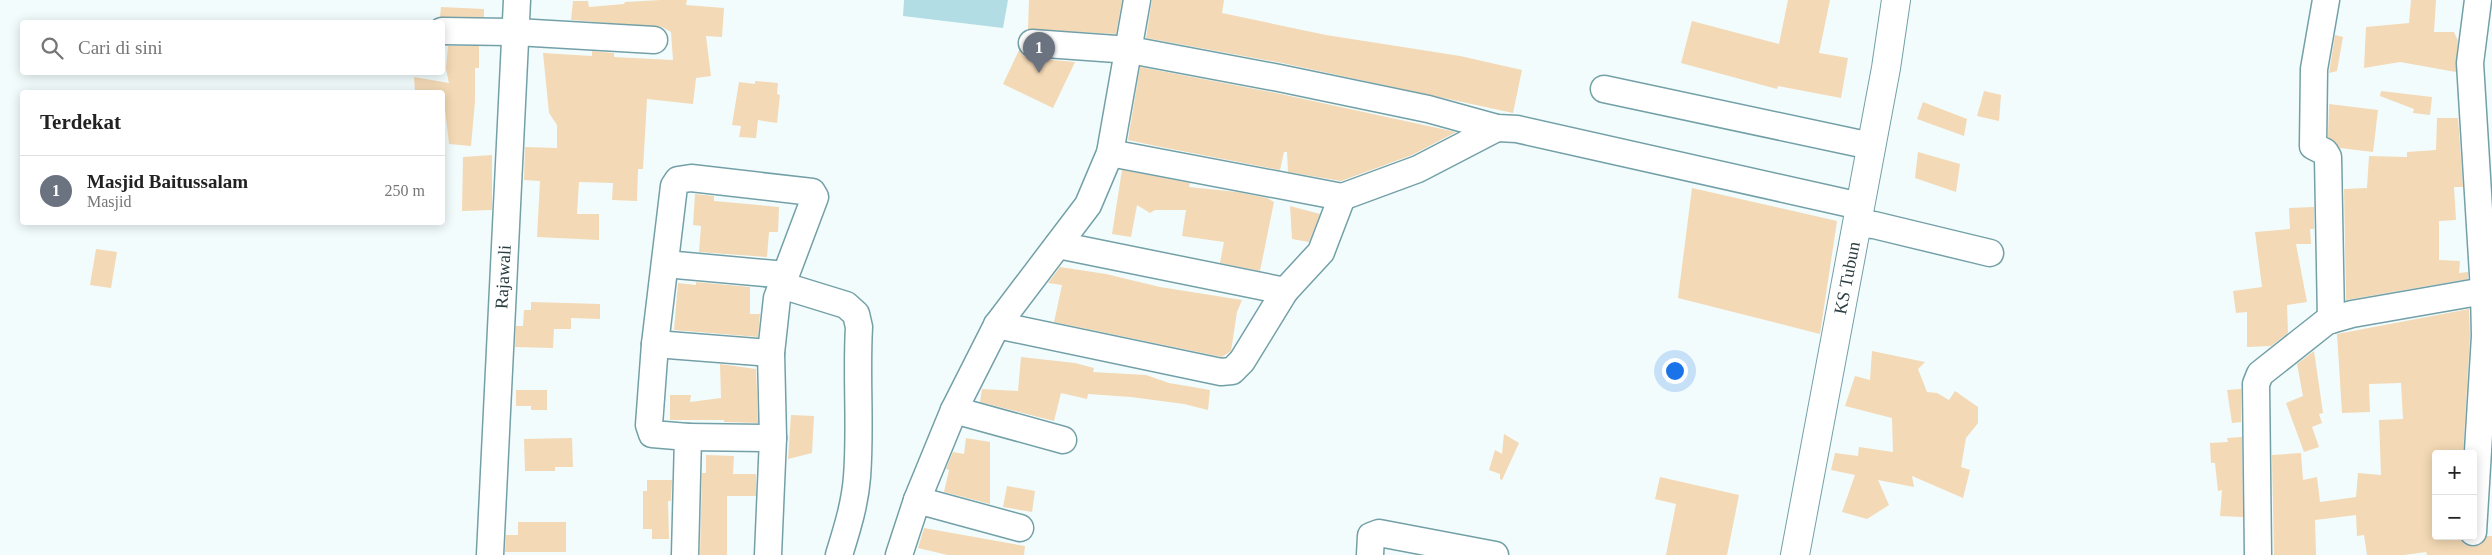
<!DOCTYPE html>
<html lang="id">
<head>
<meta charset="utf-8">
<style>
	:root { --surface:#fff; --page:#f2f2f2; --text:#222; --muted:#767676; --line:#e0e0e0; --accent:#6c4f23 }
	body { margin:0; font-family:"Times New Roman",serif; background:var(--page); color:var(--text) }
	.controls { position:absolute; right:15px; bottom:15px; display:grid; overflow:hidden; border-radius:5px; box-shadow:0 2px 12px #0003 }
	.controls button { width:45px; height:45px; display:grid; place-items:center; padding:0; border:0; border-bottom:1px solid var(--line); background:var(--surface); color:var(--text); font:25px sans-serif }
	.you { position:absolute; left:1674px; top:370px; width:18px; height:18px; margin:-12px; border:4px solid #fff; border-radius:50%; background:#1a73e8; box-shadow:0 0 0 8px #1a73e833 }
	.badge { display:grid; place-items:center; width:32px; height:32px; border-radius:50%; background:var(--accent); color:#fff; font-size:16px; font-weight:700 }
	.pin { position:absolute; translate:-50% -41px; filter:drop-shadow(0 1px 2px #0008) }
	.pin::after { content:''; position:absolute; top:26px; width:18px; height:15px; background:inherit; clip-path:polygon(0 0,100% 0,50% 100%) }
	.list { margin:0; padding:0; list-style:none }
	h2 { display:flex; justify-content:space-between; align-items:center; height:65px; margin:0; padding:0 20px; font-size:21px }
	h2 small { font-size:16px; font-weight:400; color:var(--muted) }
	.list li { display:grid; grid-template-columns:32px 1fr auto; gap:15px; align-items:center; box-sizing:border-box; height:70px; padding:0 20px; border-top:1px solid var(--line) }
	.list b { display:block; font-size:19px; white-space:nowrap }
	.list p { margin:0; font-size:16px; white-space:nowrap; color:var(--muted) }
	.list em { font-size:16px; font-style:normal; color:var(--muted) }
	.icon { flex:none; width:28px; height:28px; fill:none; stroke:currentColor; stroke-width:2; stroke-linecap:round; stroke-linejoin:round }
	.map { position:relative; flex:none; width:2492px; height:555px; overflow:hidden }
	.search { position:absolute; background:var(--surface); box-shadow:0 2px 12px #0003; left:20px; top:20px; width:425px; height:55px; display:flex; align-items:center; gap:12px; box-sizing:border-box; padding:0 18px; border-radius:5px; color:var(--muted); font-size:19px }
	.panel { position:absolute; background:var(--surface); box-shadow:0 2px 12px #0003; left:20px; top:90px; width:425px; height:135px; border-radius:5px }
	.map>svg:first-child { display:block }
</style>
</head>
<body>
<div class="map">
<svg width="2492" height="555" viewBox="0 0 2492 555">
	<rect width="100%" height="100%" fill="#f2fcfd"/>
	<path fill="#b2dde4" d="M904,0h104l-5,28 -100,-12z"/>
	<g fill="#f3d9b5">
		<path d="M661,0h26l-1,5 38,3 -2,29 -16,-1 5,40 -15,2 -3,26 -46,-5 -4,70h-5l-1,32 -25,-1 1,-17 -34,-1 -2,32h22v26l-62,-3 3,-56 -16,-1 1,-33 32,1v-23l-8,-12 -6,-60 49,3v-5l22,2v4l59,3 -2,-28 -9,-5 -91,-7 2,-19h15l1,6 35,-3 1,-2z"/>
		<path d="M1029,0h93l-6,34 -88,-5z"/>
		<path d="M1152,0h72l-2,13 104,22 134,21 62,14 -9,43 -231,-50 -136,-25z"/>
		<path d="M1788,0h42l-11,53 29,5 -7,40 -63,-12 -1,3 -96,-26 11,-42 87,23z"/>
		<path d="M2411,0h25l-2,32h20l4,9 -2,31 -56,-10 -36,6 2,-41 43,-4z"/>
		<path d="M441,7l43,2v8h-44z"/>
		<path d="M2335,35l8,2 -6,34 -8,2z"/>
		<path d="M448,46h31v22h-4v33l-4,45 -22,-2 -6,-52h-28l-1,-15 35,6 -3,-14z"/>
		<path d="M1019,50l4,5 7,3 45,4 -22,46 -50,-24z"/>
		<path d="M1140,67l136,26 180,39 -44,23 -71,26 -53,-9 -1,-20h-3l-4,18 -124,-24 -28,-6z"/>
		<path d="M755,81l23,2 -1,11 3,1 -3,28 -19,-3 -2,18 -17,-1 2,-11 -9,-1 7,-43 16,2z"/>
		<path d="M1984,91l17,4 -2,26 -22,-5z"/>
		<path d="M2381,91l51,6 -2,18 -17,-2 1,-4 -34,-13z"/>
		<path d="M1923,102l44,17 -3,17 -47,-17z"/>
		<path d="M2329,104l49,6 -5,42 -33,-4 -12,-11z"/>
		<path d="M2437,118h21l5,69h-9l2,33 -17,1v39l21,1 -1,12 9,-1v7l-122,21 -2,-111 23,-1 2,-32 38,1v-5l29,-2z"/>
		<path d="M1918,152l42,12 -4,28 -41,-14z"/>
		<path d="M492,155v55l-30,1 1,-54z"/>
		<path d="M1122,170l68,13 -1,4 48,5 30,6 7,4 -14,69 -40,-8 4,-21 -42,-6 4,-26h-31l-5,3 -13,-8 -6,32 -19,-3z"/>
		<path d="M1692,188l145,33 -17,113 -142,-36z"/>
		<path d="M695,194l19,2v5l65,6 -1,25h-9l-2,25 -68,-5 2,-26 -8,-1z"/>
		<path d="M1290,206l30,8 -11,28 -17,-3z"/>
		<path d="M2314,207v22h-4l1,15h-15l11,58 -20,3 1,28 -17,13 -24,1v-35l-11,1 -3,-22 29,-4 -7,-55 35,-3 -1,-21z"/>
		<path d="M96,249l21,3 -6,36 -21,-3z"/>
		<path d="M1060,267l46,7 54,13 82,13 -5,12 -6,39 -9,6 -168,-35 8,-37 -14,-2z"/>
		<path d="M696,282l54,5v27h10l-2,23 -84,-7 4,-47 18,2z"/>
		<path d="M531,302l69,2v15l-29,-1v11h-17l-1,19 -38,-1 1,-21h7l1,-16h7z"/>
		<path d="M2469,309l1,27 -7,118h-27v82h23l5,8 9,3 7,-2 7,-9h5v19h-65l-1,-3 -22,3h-37l-3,-20 -7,1 -1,-21 -41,5 1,35h-42l-2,-100 29,-2 2,27 14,-3 3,25 36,-5 2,-24 23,2 -2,-55 24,-1 -2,-36 -32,1 1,28 -28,1 -5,-79z"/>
		<path d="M1872,351l53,11 -7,7 9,23 10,1 12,7 6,-9 23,16v16l-12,15 -5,29 9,3 -7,28 -51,-22 2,11 -36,-7 11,25 -22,14 -25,-7 13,-37 -24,-5 4,-17 23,3 1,-9 34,5 -1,-34 -47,-12 10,-30 15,4z"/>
		<path d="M2314,351l9,62 -4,1 3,9 -10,4 7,20 -15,5 -18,-49 17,-7 -6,-32z"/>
		<path d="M1021,357l54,6 19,5 -1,4 53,3 23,8 41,7 -2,20 -24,-6 -53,-7 -43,-3 -1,5 -26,-6 -7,28 -74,-19 2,-13 36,2z"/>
		<path d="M720,364l36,5 2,54 -34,-1v-2h-54v-25h21l-1,7 31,-4z"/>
		<path d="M2241,389v33l-9,1 -5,-33z"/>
		<path d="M516,390h31v20h-16v-4h-15z"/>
		<path d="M791,415l23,1 -2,37 -24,6z"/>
		<path d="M1504,434l15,9 -17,37 -2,-1v-5l-11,-4 6,-20 7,4z"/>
		<path d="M2242,437l1,80 -23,-1 2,-26 -4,1 -3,-28h-4l-1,-20 18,-1 -1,-4z"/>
		<path d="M572,438l1,29h-18v4h-30l-1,-32z"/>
		<path d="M966,438l24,4v62l-46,-12 5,-22 -3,-1 7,-17 11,2z"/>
		<path d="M706,455l28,1 -1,18h23v22h-29v59h-27l2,-82h4z"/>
		<path d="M1660,477l79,18 -12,60h-61l10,-51 -21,-5z"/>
		<path d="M647,480h25l-1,21h-3l1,38h-17v-10h-9v-38h4z"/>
		<path d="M1007,486l28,5 -3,21 -29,-5z"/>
		<path d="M518,522h48v30h-61l1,-17h12z"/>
		<path d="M924,528l101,18 -1,9h-76l-30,-7z"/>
	</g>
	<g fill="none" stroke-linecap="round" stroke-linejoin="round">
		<defs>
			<g id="minor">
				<path d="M2326,0l-12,69 -1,77 12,6 3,5 3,163"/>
				<path d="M2478,0l-8,63 14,228"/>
				<path d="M442,31l74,1 138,8"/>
				<path d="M1032,43l98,7 149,28 149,31 69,19 20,1 343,77"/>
				<path d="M1604,89l267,57"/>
				<path d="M1110,153l232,44 76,-28 79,-41"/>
				<path d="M1857,224l17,1 116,28"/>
				<path d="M1058,245l227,46"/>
				<path d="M665,264l121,11"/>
				<path d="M781,285l65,20 10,9 3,13c-3,50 2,100 -2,150 -2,27 -10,52 -18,78"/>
				<path d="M997,325l224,47 11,-1 10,-10 43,-70 36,-39 21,-55"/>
				<path d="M655,344l116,9"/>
				<path d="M954,410l109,30"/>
				<path d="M688,437l85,1"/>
				<path d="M917,500l103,28"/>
				<path d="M490,555l27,-555"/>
				<path d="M685,555l3,-118 -36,-3 -3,-9 6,-81 19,-158 4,-6 13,-2 121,14 3,5 -38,101 -6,55 2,85 -5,117"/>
				<path d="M899,555l18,-55 37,-90 43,-85 91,-120 22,-52 27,-153"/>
				<path d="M1370,555l1,-19 8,-3 116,22"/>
				<path d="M2258,555l-2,-171 4,-10 67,-53 25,-7 132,-23 1,45 -12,196"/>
			</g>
			<path id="major" d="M1795,555l91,-487 10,-68"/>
		</defs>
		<use href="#minor" stroke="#73a0a7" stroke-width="29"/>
		<use href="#major" stroke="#73a0a7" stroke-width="30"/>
		<use href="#minor" stroke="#fff" stroke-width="26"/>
		<use href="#major" stroke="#fff" stroke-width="28"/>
	</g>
	<g text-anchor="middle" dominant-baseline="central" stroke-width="4.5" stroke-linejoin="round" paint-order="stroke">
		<g font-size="18" fill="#2b3e41" stroke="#fff">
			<text transform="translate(503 277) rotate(-87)">Rajawali</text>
			<text transform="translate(1847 278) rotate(-79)">KS Tubun</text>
		</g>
	</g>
</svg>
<div class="controls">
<button>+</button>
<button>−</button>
</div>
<div class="you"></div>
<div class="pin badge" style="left:1039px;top:73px;background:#6b7280">1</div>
<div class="search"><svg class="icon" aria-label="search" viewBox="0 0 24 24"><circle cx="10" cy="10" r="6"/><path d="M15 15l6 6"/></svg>Cari di sini</div>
<section class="panel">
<h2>Terdekat<small></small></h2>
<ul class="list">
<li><span class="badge" style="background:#6b7280">1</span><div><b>Masjid Baitussalam</b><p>Masjid</p></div><em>250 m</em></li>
</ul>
</section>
</div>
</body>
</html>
